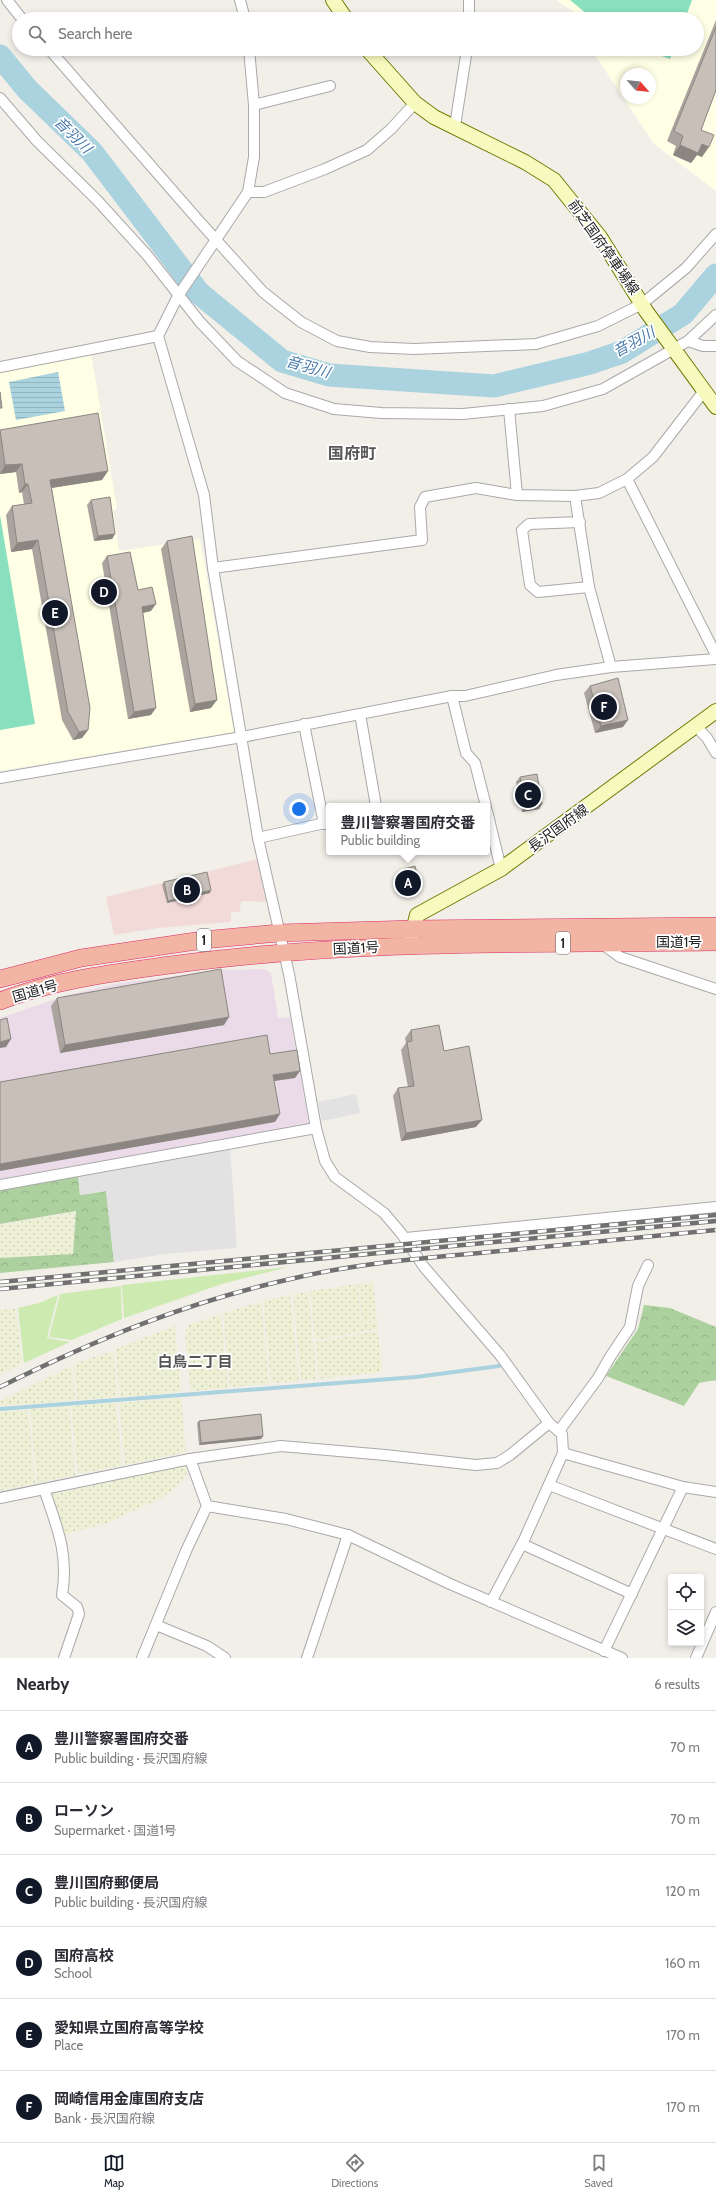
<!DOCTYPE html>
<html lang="en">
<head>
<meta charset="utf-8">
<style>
	:root { --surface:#fff; --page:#f2f2f3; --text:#2b2b33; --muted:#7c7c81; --line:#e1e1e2; --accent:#111827 }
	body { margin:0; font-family:Cabin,"Noto Sans JP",sans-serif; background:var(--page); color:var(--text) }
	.controls { position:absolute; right:12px; bottom:12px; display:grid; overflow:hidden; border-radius:4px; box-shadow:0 2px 6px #0003 }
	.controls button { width:36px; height:36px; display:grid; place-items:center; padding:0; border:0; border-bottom:1px solid var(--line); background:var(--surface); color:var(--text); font:20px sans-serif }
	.compass { position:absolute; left:620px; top:68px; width:36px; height:36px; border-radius:50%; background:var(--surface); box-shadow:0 2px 6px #0003; rotate:117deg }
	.you { position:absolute; left:299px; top:809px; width:14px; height:14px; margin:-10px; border:3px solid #fff; border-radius:50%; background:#1a73e8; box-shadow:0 0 0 6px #1a73e833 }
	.badge { display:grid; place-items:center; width:26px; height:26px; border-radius:50%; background:var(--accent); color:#fff; font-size:13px; font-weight:700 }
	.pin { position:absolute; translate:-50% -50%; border:2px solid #fff; box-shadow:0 1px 4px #0006 }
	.popup { position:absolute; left:326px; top:803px; width:164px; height:52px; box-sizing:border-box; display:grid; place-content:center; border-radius:4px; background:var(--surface); filter:drop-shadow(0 1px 3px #0005); font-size:13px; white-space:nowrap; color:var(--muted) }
	.popup b { font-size:15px; color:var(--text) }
	.popup::after { content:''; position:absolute; left:50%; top:100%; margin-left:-8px; border:8px solid transparent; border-top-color:var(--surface) }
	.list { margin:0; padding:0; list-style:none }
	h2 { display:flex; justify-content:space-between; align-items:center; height:52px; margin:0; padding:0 16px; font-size:17px }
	h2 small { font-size:13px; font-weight:400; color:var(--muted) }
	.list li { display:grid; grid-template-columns:26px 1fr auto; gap:12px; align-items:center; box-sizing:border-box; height:72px; padding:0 16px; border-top:1px solid var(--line) }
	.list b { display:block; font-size:15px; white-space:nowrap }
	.list p { margin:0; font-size:13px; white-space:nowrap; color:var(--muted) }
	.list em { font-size:13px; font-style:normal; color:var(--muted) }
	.icon { flex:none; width:22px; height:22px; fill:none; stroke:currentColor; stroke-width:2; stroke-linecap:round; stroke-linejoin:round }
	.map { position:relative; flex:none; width:716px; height:1658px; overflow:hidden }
	.search { position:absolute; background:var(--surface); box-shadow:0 2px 6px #0003; left:12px; right:12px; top:12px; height:44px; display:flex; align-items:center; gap:10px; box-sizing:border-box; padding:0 14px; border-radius:22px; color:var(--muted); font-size:15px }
	.sheet { height:484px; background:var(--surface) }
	nav { display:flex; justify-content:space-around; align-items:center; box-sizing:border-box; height:56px; border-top:1px solid var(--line); background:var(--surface); font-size:11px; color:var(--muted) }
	nav a { display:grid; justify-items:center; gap:2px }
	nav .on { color:var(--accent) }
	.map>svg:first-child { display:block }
</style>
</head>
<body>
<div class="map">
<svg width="716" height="1658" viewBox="0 0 716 1658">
	<defs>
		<pattern id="farmland-dots" width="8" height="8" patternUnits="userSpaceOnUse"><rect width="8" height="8" fill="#eef0d5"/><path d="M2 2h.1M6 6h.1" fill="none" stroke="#ccceb7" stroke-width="1.8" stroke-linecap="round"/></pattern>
		<pattern id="forest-crowns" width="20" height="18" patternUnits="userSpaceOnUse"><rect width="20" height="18" fill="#add19e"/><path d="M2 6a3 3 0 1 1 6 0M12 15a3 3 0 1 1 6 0" fill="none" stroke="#95b388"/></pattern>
		<pattern id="water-rules" width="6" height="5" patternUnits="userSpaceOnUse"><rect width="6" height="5" fill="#aad3df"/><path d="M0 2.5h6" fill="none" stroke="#92b5bf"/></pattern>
	</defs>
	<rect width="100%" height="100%" fill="#f2efe9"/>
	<path fill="#f2dad9" d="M258,859l10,43 -27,-1 -1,11h-9v10l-72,6 -45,7 -8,-38z"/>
	<path fill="#ebdbe8" d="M264,969l7,4 7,45 12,-1 19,107 -309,55v-161l68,-23 46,-11 107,-14z"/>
	<g fill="#ffffe5" fill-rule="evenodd">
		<path d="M556,0h160v191l-62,-47 -63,-95h106v-30h-112zM626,74h24v24h-24z"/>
		<path d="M91,353l26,156 -4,1 6,41 81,-12 34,193 -234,39v-399z"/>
	</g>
	<g fill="url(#farmland-dots)">
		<path d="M75,1212l-2,42 -73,4v-33z"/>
		<path d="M373,1282l4,39 -14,2 -5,-39z"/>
		<path d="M357,1284l5,40 15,-2 1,7 -63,11 -5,-49z"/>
		<path d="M308,1292l9,87 -16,1 -8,-85z"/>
		<path d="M290,1295l9,86 -28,2 -8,-82z"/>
		<path d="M261,1302l8,82 -39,3 -7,-74z"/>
		<path d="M16,1309l6,54 -22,12v-65z"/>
		<path d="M221,1314l7,74 -37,3 -6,-59 4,-7z"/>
		<path d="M175,1326l6,66 -61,5 -5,-48z"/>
		<path d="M378,1331l4,41 -63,7 -3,-37z"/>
		<path d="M113,1351l5,46 -41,3 -3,-36z"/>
		<path d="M72,1366l3,34 -75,6v-5z"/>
		<path d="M181,1398l5,54 -61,13 -6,-62z"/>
		<path d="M116,1403l6,62 -44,9 -7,-68z"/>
		<path d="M69,1406l6,69 -38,8 -7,-74z"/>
		<path d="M28,1410l7,73 -35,8v-79z"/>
		<path d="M186,1465l1,8 -7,11 -17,13 -56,26 -44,12 -13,-40z"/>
	</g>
	<g fill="#cdebb0">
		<path d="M288,1267l-66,17 -98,34 -2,-33z"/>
		<path d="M121,1286l1,33 -50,21 -23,-3 11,-43z"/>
		<path d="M58,1295l-11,43 23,4 -46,21 -6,-55 21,-5z"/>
	</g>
	<g fill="url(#forest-crowns)">
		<path d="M78,1175l2,20 26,-4 8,71 -114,11v-15l73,-4 3,-43 -76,13v-33z"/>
		<path d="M644,1305l26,3 46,19v53l-17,3 -15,23 -78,-30 32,-47z"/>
	</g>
	<g fill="#88e0be">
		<path d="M570,0h122l-7,19h-92z"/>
		<path d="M642,49h32l-4,10z"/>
		<path d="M0,515l35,209 -35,6z"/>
	</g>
	<g fill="#e2e2e2">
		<path d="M356,1094l4,19 -38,8 -4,-19z"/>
		<path d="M230,1146l7,102 -72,6 -51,8 -8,-71 -26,4 -2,-20z"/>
	</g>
	<path fill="url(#water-rules)" d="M58,372l7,39 -49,9 -7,-38z"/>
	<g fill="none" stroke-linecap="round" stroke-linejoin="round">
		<path stroke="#aad3df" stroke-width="4" d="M0,1409l416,-32 83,-11"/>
		<path stroke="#aad3df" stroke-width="23" d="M0,56l27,33 65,63 107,141 83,68 47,14 165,11 96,-23 32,-11 61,-38 33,-39"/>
		<defs>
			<g id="minor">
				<path d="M7,0l15,19"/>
				<path d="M240,0l5,19"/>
				<path d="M469,19v-19"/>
				<path d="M49,49l150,172 64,71 38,30 36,19 33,6 44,2 122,-5 62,-18 44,-22 44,-36 30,-34"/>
				<path d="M249,49l5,56v52l-6,35 -70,104 -20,40 46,159 9,73 45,270 31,136 27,154 9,33 10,16 49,36 17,20 23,34 76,88 49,68 13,11 1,19 -39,87 -33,62"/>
				<path d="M0,98l37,43 60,59 50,55 53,67 37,39 48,32 49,16 47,4 82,1 80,-8 60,-17 85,-48 28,-26"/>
				<path d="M254,105l76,-19"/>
				<path d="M455,126l12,-77"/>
				<path d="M248,192h16l61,-23 42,-19 24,-21 24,-26"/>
				<path d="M688,341l15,5h13"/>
				<path d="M0,367l158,-31"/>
				<path d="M509,409l8,86"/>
				<path d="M627,479l89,176"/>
				<path d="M575,496l14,91 -51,5 -8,-7 -8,-55 7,-6 51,-2"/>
				<path d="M213,568l209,-28 -2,-33 5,-10 51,-9 41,7 58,1 24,-3 28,-14 26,-22 51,-66"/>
				<path d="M589,587l22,80"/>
				<path d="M452,696l14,57 9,10 11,43"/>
				<path d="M360,714l16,92"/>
				<path d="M304,724l20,100"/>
				<path d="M696,726l11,12 9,15"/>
				<path d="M0,778l242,-41 210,-41h13l91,-21 55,-8 105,-8"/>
				<path d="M487,811l14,58"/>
				<path d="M258,838l71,-16"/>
				<path d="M601,943l19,14 96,32"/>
				<path d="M0,1185l316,-57"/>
				<path d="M406,1238l310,-31"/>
				<path d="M559,1431l39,-53 12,-21 20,-30 8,-41 10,-21"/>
				<path d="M563,1453l120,34 33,5"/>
				<path d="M549,1485l167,64"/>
				<path d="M44,1489c13,38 25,65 18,106l15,12 2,7 -15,44"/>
				<path d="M0,1498l190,-39 91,-13 104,9 91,10 21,-2 13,-8 39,-32"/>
				<path d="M207,1506l79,13 62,16 102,49 172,74"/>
				<path d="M522,1544l110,50"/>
				<path d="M156,1625l51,21 18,12"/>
				<path d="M604,1651l79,-164"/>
				<path d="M142,1658l44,-107 21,-45 -17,-47"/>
				<path d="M307,1658l41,-123"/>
				<path d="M696,1658l20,-46"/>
			</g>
			<g id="secondary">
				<path d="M333,0l13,19"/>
				<path d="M367,49l48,54 19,14 91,45 29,18 46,57 46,74 70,96"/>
				<path d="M411,939l6,-24 84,-46 215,-158"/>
			</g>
			<g id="trunk">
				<path d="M0,979l81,-21 122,-18 76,-7 133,-4 304,-3"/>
				<path d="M0,1001c54,-21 113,-28 170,-36 181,-25 364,-21 546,-23"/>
			</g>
		</defs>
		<use href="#minor" stroke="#a9a9a9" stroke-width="12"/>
		<use href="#secondary" stroke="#707d05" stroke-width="16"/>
		<use href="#trunk" stroke="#dc2a67" stroke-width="18"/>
		<use href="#minor" stroke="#fff" stroke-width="10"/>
		<use href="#secondary" stroke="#f7fabf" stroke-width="14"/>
		<use href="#trunk" stroke="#f2b4a3" stroke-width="17"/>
		<defs>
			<g id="rail">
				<path d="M0,1282l716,-67"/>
				<path d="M0,1289l716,-68"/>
				<path d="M0,1387c96,-48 190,-86 295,-109 64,-15 130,-20 195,-26 76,-7 151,-15 226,-22"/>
			</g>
		</defs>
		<use href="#rail" stroke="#707070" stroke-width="4.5"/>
		<use href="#rail" stroke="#fff" stroke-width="3" stroke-dasharray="9" stroke-linecap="butt"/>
	</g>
	<g fill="#aba49e">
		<path d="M716,20v70l-15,40 1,27 -5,-2 -6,8 -18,-8 3,-9 -9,-5z"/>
		<path d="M0,430l102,50 -50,8 36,242 -6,8 -9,2 -11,-20 -30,-171 -21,3 -5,-37 6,-9 12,-2 -2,-12 -3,1 -3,-21 -16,2z"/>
		<path d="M91,500l24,34 -3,5 -18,2 -7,-36z"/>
		<path d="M167,541l44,167 -21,4 -29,-163z"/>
		<path d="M107,556l31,34 13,21 -8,2 8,102 -23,4 -26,-156z"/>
		<path d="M590,686l33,41 -28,6 -11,-40z"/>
		<path d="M520,777l22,27 -3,5 -17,3 -6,-30z"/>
		<path d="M404,869l12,21 -11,4 -5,-20z"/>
		<path d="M164,882l46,11 -43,10 -5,-18z"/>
		<path d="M57,998l167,27 -164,28 -9,-47z"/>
		<path d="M411,1030l33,21 32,76 -75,14 -8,-45 5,-8 10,-1 -7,-37 5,-7 -1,-5z"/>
		<path d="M199,1421l64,15 -2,3 -62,6 -2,-22z"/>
	</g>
	<g fill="#8b8681">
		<path d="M702,144l7,3 -7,10 -5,-2 -6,8 -18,-8 7,-10z"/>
		<path d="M22,464l-6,8 -16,2 5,-9z"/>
		<path d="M108,471l-6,9 -58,9 6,-9z"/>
		<path d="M25,484h3l-6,8 -3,1z"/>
		<path d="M115,534l-3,5 -18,2 4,-5z"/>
		<path d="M38,540l-6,9 -21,3 6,-9z"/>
		<path d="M156,604l-5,7 -14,3 5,-7z"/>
		<path d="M217,700l-6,8 -21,4 5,-8z"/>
		<path d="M156,708l-5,7 -23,4 6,-7z"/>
		<path d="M628,720l-5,7 -28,6 6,-7z"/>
		<path d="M88,730l-6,8 -9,2 6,-8z"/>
		<path d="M542,804l-3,5 -17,3 3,-5z"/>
		<path d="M420,885l-4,5 -11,4 3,-5z"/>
		<path d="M211,890l-1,3 -43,10 1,-2z"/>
		<path d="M229,1017l-5,8 -164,28 5,-8z"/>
		<path d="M11,1039l-5,8 -6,1v-6z"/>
		<path d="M300,1071l-5,7 -27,4 5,-7z"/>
		<path d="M280,1114l-5,8 -275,49v-7z"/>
		<path d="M482,1120l-6,7 -75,14 5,-8z"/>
		<path d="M263,1436l-2,3 -62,6 2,-2z"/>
	</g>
	<g fill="#c7bfb8" stroke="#8b8681">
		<path d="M716,27v63l-15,40 13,5 -5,12 -7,-3 -4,9 -18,-8 3,-9 -9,-5z"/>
		<path d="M0,392l2,16h-2z"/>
		<path d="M98,413l10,58 -58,9 40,228 -2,22 -9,2 -11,-20 -30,-172 -21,3 -5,-37 20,-3 -4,-19h-3l-3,-20 -17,1 -5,-35z"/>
		<path d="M110,497l5,37 -17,2 -7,-36z"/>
		<path d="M192,536l25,164 -22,4 -28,-163z"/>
		<path d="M130,552l8,38 14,-3 4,17 -14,3 14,101 -22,4 -27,-156z"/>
		<path d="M618,678l10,42 -27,6 -11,-40z"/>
		<path d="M537,774l5,30 -17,3 -5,-30z"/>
		<path d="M415,866l5,19 -12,4 -4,-20z"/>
		<path d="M207,872l4,18 -43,11 -4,-19z"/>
		<path d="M221,969l8,48 -164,28 -8,-47z"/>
		<path d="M7,1018l4,21 -11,3v-22z"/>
		<path d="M439,1025l5,26 25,-5 13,74 -76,13 -8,-45 16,-2 -7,-44 5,-1 -1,-11z"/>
		<path d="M267,1035l3,19 27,-4 3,21 -27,4 7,39 -280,50v-82z"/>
		<path d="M261,1414l2,22 -62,7 -2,-22z"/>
	</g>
	<g text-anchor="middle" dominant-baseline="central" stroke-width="3.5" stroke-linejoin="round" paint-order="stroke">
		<g fill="#fff" stroke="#646464" stroke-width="1">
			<rect x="197" y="929" width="14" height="22" rx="3"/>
			<rect x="556" y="932" width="14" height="22" rx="3"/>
		</g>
		<g font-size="13" font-weight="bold" fill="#222">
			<text x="204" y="940">1</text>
			<text x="563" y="943">1</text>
		</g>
		<g font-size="14" fill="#222" stroke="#fff">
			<text transform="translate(604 247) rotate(55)">前芝国府停車場線</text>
			<text transform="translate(558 828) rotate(-36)">長沢国府線</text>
			<text x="679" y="942">国道1号</text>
			<text transform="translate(356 948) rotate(-3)">国道1号</text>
			<text transform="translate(35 991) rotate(-16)">国道1号</text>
		</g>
		<g font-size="15" font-style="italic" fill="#4a7aab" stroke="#fff">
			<text transform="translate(73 135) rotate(45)">音羽川</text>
			<text transform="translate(634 342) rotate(-29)">音羽川</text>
			<text transform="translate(308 367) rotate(16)">音羽川</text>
		</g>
		<g font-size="15" font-weight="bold" fill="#555" stroke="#fff">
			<text x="195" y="1362">白鳥二丁目</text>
		</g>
		<g font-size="16" font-weight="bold" fill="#555" stroke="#fff">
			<text x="352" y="453">国府町</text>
		</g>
	</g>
</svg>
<div class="controls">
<button><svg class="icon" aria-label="locate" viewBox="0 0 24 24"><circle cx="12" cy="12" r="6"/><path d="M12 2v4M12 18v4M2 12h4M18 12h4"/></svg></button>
<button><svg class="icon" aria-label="layers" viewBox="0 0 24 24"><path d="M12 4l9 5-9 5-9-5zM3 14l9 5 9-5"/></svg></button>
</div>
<svg class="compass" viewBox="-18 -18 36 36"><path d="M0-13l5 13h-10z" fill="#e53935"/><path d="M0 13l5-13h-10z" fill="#7c7c81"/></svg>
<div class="you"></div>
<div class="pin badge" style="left:408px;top:883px">A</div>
<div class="popup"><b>豊川警察署国府交番</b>Public building</div>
<div class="pin badge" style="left:187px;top:890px">B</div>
<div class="pin badge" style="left:528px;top:795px">C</div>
<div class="pin badge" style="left:104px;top:592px">D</div>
<div class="pin badge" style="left:55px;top:613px">E</div>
<div class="pin badge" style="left:604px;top:707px">F</div>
<div class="search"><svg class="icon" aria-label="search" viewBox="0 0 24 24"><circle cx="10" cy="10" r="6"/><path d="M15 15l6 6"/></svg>Search here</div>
</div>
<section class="sheet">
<h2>Nearby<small>6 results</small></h2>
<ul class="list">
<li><span class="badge">A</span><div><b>豊川警察署国府交番</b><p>Public building · 長沢国府線</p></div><em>70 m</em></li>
<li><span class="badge">B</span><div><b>ローソン</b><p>Supermarket · 国道1号</p></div><em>70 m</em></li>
<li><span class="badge">C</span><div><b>豊川国府郵便局</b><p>Public building · 長沢国府線</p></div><em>120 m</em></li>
<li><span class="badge">D</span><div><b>国府高校</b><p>School</p></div><em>160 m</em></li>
<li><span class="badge">E</span><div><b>愛知県立国府高等学校</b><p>Place</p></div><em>170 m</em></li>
<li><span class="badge">F</span><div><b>岡崎信用金庫国府支店</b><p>Bank · 長沢国府線</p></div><em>170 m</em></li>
</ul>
</section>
<nav>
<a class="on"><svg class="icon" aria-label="map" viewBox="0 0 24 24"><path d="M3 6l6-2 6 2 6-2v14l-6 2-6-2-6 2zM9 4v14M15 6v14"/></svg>Map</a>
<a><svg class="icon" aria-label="directions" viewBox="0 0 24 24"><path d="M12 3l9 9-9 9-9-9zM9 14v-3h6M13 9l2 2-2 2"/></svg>Directions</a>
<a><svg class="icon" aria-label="saved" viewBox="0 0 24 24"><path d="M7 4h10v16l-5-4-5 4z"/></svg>Saved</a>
</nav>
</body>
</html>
